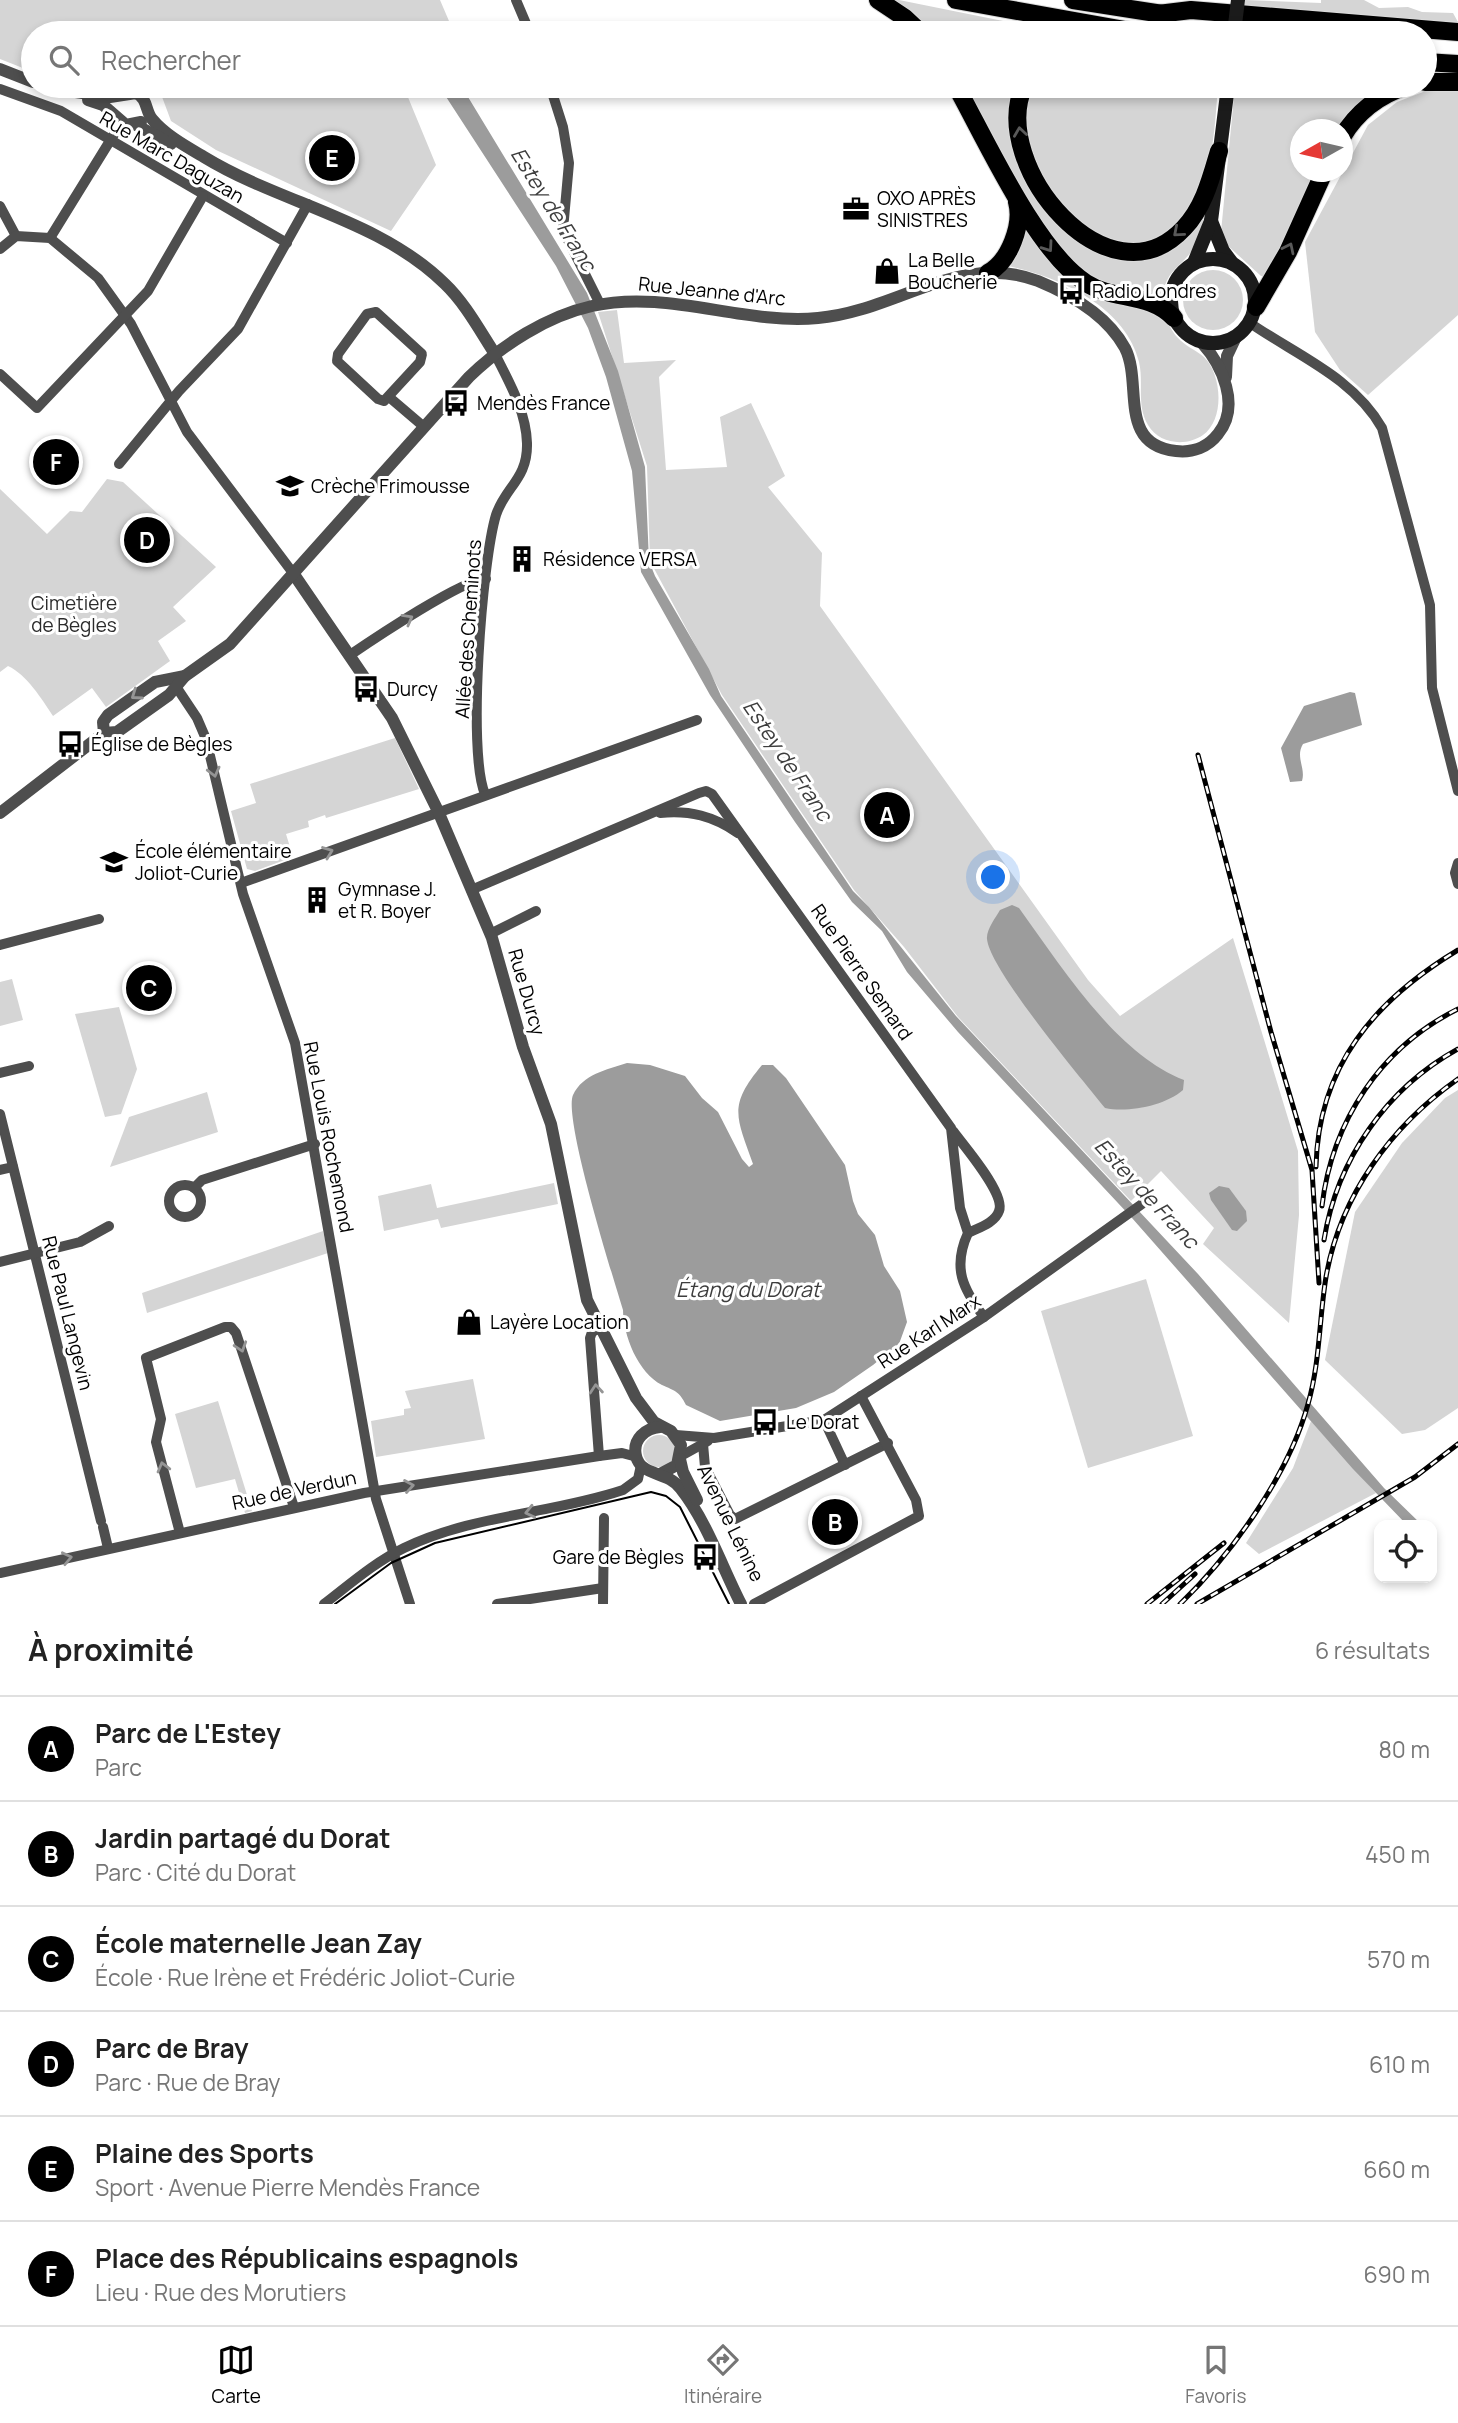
<!DOCTYPE html>
<html lang="fr">
<head>
<meta charset="utf-8">
<style>
	:root { --surface:#fff; --page:#f6f6f6; --text:#222; --muted:#767676; --line:#e0e0e0; --accent:#000 }
	body { margin:0; font-family:Manrope,sans-serif; background:var(--page); color:var(--text) }
	.controls { position:absolute; right:21px; bottom:21px; display:grid; overflow:hidden; border-radius:14px; box-shadow:0 4px 10px #0003 }
	.controls button { width:63px; height:63px; display:grid; place-items:center; padding:0; border:0; border-bottom:2px solid var(--line); background:var(--surface); color:var(--text); font:35px sans-serif }
	.compass { position:absolute; left:1290px; top:119px; width:63px; height:63px; border-radius:50%; background:var(--surface); box-shadow:0 4px 10px #0003; rotate:262deg }
	.you { position:absolute; left:994px; top:878px; width:24px; height:24px; margin:-18px; border:5px solid #fff; border-radius:50%; background:#1a73e8; box-shadow:0 0 0 10px #1a73e833 }
	.badge { display:grid; place-items:center; width:46px; height:46px; border-radius:50%; background:var(--accent); color:#fff; font-size:23px; font-weight:700 }
	.pin { position:absolute; translate:-50% -50%; border:4px solid #fff; box-shadow:0 2px 7px #0006 }
	.list { margin:0; padding:0; list-style:none }
	h2 { display:flex; justify-content:space-between; align-items:center; height:91px; margin:0; padding:0 28px; font-size:30px }
	h2 small { font-size:23px; font-weight:400; color:var(--muted) }
	.list li { display:grid; grid-template-columns:46px 1fr auto; gap:21px; align-items:center; box-sizing:border-box; height:105px; padding:0 28px; border-top:2px solid var(--line) }
	.list b { display:block; font-size:26px; white-space:nowrap }
	.list p { margin:0; font-size:23px; white-space:nowrap; color:var(--muted) }
	.list em { font-size:23px; font-style:normal; color:var(--muted) }
	.icon { flex:none; width:38px; height:38px; fill:none; stroke:currentColor; stroke-width:2; stroke-linecap:round; stroke-linejoin:round }
	.map { position:relative; flex:none; width:1458px; height:1604px; overflow:hidden }
	.search { position:absolute; background:var(--surface); box-shadow:0 4px 10px #0003; left:21px; right:21px; top:21px; height:77px; display:flex; align-items:center; gap:18px; box-sizing:border-box; padding:0 24px; border-radius:38px; color:var(--muted); font-size:26px }
	.sheet { height:721px; background:var(--surface) }
	nav { display:flex; justify-content:space-around; align-items:center; box-sizing:border-box; height:98px; border-top:2px solid var(--line); background:var(--surface); font-size:19px; color:var(--muted) }
	nav a { display:grid; justify-items:center; gap:4px }
	nav .on { color:var(--accent) }
	.map>svg:first-child { display:block }
</style>
</head>
<body>
<div class="map">
<svg width="1458" height="1604" viewBox="0 0 1458 1604">
	<rect width="100%" height="100%" fill="#fff"/>
	<g fill="#d5d5d5">
		<path d="M0,0h440l12,28 -1,5h-418v39l-33,-13z"/>
		<path d="M892,0h7l163,33h-135z"/>
		<path d="M1245,0l76,3v-3h43l15,8 29,-1 14,5 31,1 5,9 -84,-2 -130,-12z"/>
		<path d="M158,86h252l-5,4 31,75 -45,66 -175,-81 -45,-29z"/>
		<path d="M962,86h54c-20,39 20,132 60,151 17,9 53,11 74,15l55,-52c-2,15 -1,35 -11,48 -16,23 -29,21 -32,54l-65,-17 -42,-34z"/>
		<path d="M1031,86h187c-3,36 -4,77 -21,110 -50,100 -153,19 -171,-57 -4,-19 0,-36 5,-53z"/>
		<path d="M1235,86h154l-50,43 -39,1v42h18l-27,61 -25,44 -5,-1 -35,-32 -5,-12z"/>
		<path d="M1436,87l22,2v226l-90,80 -28,-25 -25,-38 -10,-90 63,-117 29,-23z"/>
		<path d="M1024,216c8,13 18,36 30,44 33,21 72,32 105,53 8,6 12,18 19,25 7,8 18,12 26,19 18,18 21,62 -1,78 -17,12 -44,9 -55,-10 -12,-20 -4,-42 -9,-63 -14,-57 -84,-87 -136,-97z"/>
		<circle cx="1213" cy="300" r="30"/>
		<path d="M617,310l7,53 52,-3 -17,17 7,93 61,-3 -7,-50 31,-14 34,73 -17,11 54,66 -2,53 268,374 32,36 113,-78 65,213 1,64 -10,108 -86,-79 11,-16 -53,-57 -30,30 -173,-184 -54,-70 -50,-57 -132,-195 -72,-134 -3,-95 -49,-154z"/>
		<path d="M107,479l16,3 93,85 -43,40 13,14 -28,20 12,20 -64,46 -14,-19 -39,28c-12,-18 -26,-41 -45,-50l-8,6v-183l47,45 23,-23 12,1z"/>
		<path d="M395,738l24,51 -93,29 -1,-3 -17,6 1,6 -23,7 7,23 -38,14 -8,-2 -16,-58 25,-8 -6,-19z"/>
		<path d="M12,979l11,41 -23,6v-44z"/>
		<path d="M119,1007l18,62 -16,45 -16,3 -30,-103z"/>
		<path d="M1458,1090v318l-33,22 -23,4 -77,-74 30,-148 47,-69 43,-45z"/>
		<path d="M207,1092l11,40 -108,35 19,-50z"/>
		<path d="M554,1183l4,21 -117,24 -3,-9 -54,12 -6,-35 53,-12 6,24z"/>
		<path d="M323,1231l5,22 -181,60 -5,-20z"/>
		<path d="M1146,1279l47,157 -105,32 -47,-157z"/>
		<path d="M473,1379l12,60 -109,18 -5,-36 33,-6v-6l7,-1 -6,-17z"/>
		<path d="M218,1401l34,110 -7,2 -10,-34 -39,9 -21,-74z"/>
		<path d="M1311,1421l65,72 -117,61 -13,-11 47,-75z"/>
		<circle cx="659" cy="1451" r="16"/>
		<path d="M846,1507l8,16 -30,15 -9,-16z"/>
	</g>
	<g fill="#9c9c9c">
		<path d="M439,86h20l6,6 122,201 31,78 27,96 4,94 6,15 54,93 12,27 132,195 16,16 87,109 242,258 186,214 38,37h-15l-54,-56 -221,-251 -174,-186 -51,-60 -25,-41 -30,-29 -57,-80 -85,-127 -69,-123 -9,-101 -26,-94 -18,-49 -32,-62z"/>
		<path d="M1350,692l5,1 7,32 -59,19c-8,13 3,24 -1,37l-12,1 -9,-34 23,-42z"/>
		<path d="M1012,905l7,3c42,58 97,146 165,172l-1,10c-18,16 -56,23 -78,18 -24,-30 -115,-138 -118,-169 -1,-9 9,-22 13,-29z"/>
		<path d="M627,1063l23,2 35,11 17,22 16,14 24,47 7,8 4,-3c-17,-48 -25,-58 9,-99h11l13,13 59,87 8,36 5,13 17,21 9,31 16,25 7,31 -8,22 -26,21 -39,27 -38,16 -76,13 -34,-16c-7,-14 -11,-14 -24,-20 -24,-12 -39,-50 -39,-75 -10,-33 -60,-192 -50,-215 10,-21 33,-25 54,-32z"/>
		<path d="M1219,1186l10,2 17,23 1,10 -10,10 -5,-1 -21,-30 -2,-7z"/>
	</g>
	<g fill="none" stroke-linecap="round" stroke-linejoin="round">
		<defs>
			<g id="motorway">
				<path d="M878,0l27,18 16,15"/>
				<path d="M956,0l186,33"/>
				<path d="M1073,0l96,15"/>
				<path d="M1158,14l33,-4 267,22"/>
				<path d="M1425,62l33,2"/>
				<path d="M1425,82h33"/>
				<path d="M956,86c30,54 80,165 130,197 28,18 63,9 88,35"/>
				<path d="M1024,86c-36,79 85,223 160,142 20,-21 27,-50 35,-77"/>
				<path d="M1342,137c15,-25 37,-42 65,-51"/>
				<path d="M988,273c22,-12 35,-49 29,-71"/>
				<path d="M1256,307l32,-55 36,-80"/>
			</g>
		</defs>
		<use href="#motorway" stroke="#dbdbdb" stroke-width="20"/>
		<g stroke="#4e4e4e" stroke-width="10">
			<path d="M516,0l14,33"/>
			<path d="M550,86l13,41 6,36 -6,67 37,74"/>
			<path d="M0,89l61,22 226,132"/>
			<path d="M0,206l16,30"/>
			<path d="M50,238l71,-115"/>
			<path d="M0,249l16,-13 34,2 48,40 33,46 56,108 106,141"/>
			<path d="M376,312l46,42 -2,8 -36,39 -6,-2 -41,-38 1,-7 29,-40z"/>
			<path d="M1250,323c46,32 103,54 132,105l48,177 2,83 26,103"/>
			<path d="M0,374l37,34 111,-117 55,-95"/>
			<path d="M389,397l34,29"/>
			<path d="M119,464l60,-73 59,-62 70,-125"/>
			<path d="M350,655c22,-15 116,-78 136,-76"/>
			<path d="M177,688l20,30 9,21 37,155 52,149 81,456 34,105"/>
			<path d="M485,794c-18,-42 -3,-233 11,-279 9,-28 32,-36 31,-72 -1,-32 -18,-61 -32,-89"/>
			<path d="M660,813c30,-3 53,3 78,20"/>
			<path d="M1458,863l-3,10 3,11"/>
			<path d="M241,883l456,-163"/>
			<path d="M471,890l228,-97 7,-2 6,3 239,334 9,80 8,25c-16,35 -5,56 16,84"/>
			<path d="M490,934l46,-23"/>
			<path d="M0,945l99,-26"/>
			<path d="M0,1073l29,-7"/>
			<path d="M0,1114l101,407"/>
			<path d="M953,1131c11,15 53,63 46,80 -4,12 -21,17 -31,22"/>
			<path d="M0,1170l13,-3"/>
			<circle cx="185" cy="1201" r="16"/>
			<path d="M194,1188l8,-8 113,-36"/>
			<path d="M0,1262l80,-20 29,-16"/>
			<path d="M824,1420l21,45"/>
			<path d="M676,1435l38,3 110,-18 160,-103 158,-113"/>
			<path d="M703,1444l2,23 25,48 5,4 153,-76"/>
			<path d="M599,1456l-9,-118 2,-6 8,-4"/>
			<path d="M681,1456l27,-15"/>
			<path d="M103,1527l5,21"/>
			<path d="M180,1533l-24,-91 5,-23 -15,-61 79,-31h6l5,6 58,174"/>
			<path d="M0,1573l364,-80 235,-37 23,-3 15,4"/>
			<path d="M324,1604c26,-20 51,-42 80,-56 68,-33 147,-34 219,-58l15,-11 3,-14"/>
			<path d="M497,1604l106,-16"/>
			<path d="M603,1604l1,-86"/>
			<path d="M754,1604l165,-88 -3,-16 -55,-104"/>
		</g>
		<g stroke="#4e4e4e" stroke-width="12">
			<path d="M0,69l33,13"/>
			<path d="M46,86l22,6"/>
			<path d="M62,90l48,7 26,-4c12,6 9,17 16,26 13,16 35,28 52,38 77,47 175,62 241,127 20,19 35,47 50,70"/>
			<path d="M88,100l15,5 23,20 15,-3"/>
			<path d="M136,125l35,19"/>
			<path d="M1226,377l1,-21 9,-19"/>
			<path d="M293,573l99,145 46,93 54,127 31,109 28,77 36,176 49,98 18,24 17,9 10,14 -4,20 -17,9"/>
			<path d="M104,733l-1,-11 5,-7 47,-33 30,-6"/>
			<path d="M0,813l104,-80 13,-1 52,-37 16,-19 45,-32 239,-267c33,-32 78,-61 123,-71 76,-17 150,19 226,12 76,-6 142,-67 220,-37 34,14 69,34 87,67 18,35 -8,97 51,103 17,2 32,-4 42,-17 23,-28 4,-69 -16,-91"/>
			<path d="M660,1427c-14,1 -28,12 -24,29 5,21 31,14 45,33 26,33 41,78 60,115"/>
			<path d="M680,1459l3,13 14,28"/>
		</g>
		<g stroke="#1b1b1b" stroke-width="14">
			<path d="M1211,221l12,30 9,12"/>
			<circle cx="1213" cy="301" r="42"/>
			<path d="M1194,263l17,-42 17,-135"/>
		</g>
		<use href="#motorway" stroke="#000" stroke-width="18"/>
		<path stroke="#000" stroke-width="2" d="M335,1604l56,-41 44,-20 216,-51 15,4 14,11 49,97"/>
		<defs>
			<g id="rail">
				<path d="M1198,755l73,277 41,138 7,113"/>
				<path d="M1316,1167c2,-101 59,-167 142,-217"/>
				<path d="M1322,1206c10,-85 59,-159 136,-197"/>
				<path d="M1324,1240c13,-81 63,-152 134,-191"/>
				<path d="M1147,1604l77,-61"/>
				<path d="M1162,1604l33,-30"/>
				<path d="M1180,1604c52,-50 109,-130 128,-200 12,-42 11,-84 18,-127 14,-81 65,-151 132,-198"/>
				<path d="M1197,1604l218,-127 43,-33"/>
			</g>
		</defs>
		<use href="#rail" stroke="#000" stroke-width="5"/>
		<use href="#rail" stroke="#fff" stroke-width="2.5" stroke-dasharray="8" stroke-linecap="butt"/>
		<path stroke="#1b1b1b" stroke-width="14" d="M1234,33l4,-33"/>
	</g>
	<defs><path id="oneway-chevron" d="M-2-3.5L2.5 0L-2 3.5" fill="none" stroke-width="1.6" stroke-linecap="round" stroke-linejoin="round" transform="scale(1.75)"/></defs>
	<g stroke="#595959">
		<use href="#oneway-chevron" transform="translate(1020 132) rotate(-98)"/>
		<use href="#oneway-chevron" transform="translate(1178 232) rotate(139)"/>
		<use href="#oneway-chevron" transform="translate(1048 247) rotate(55)"/>
		<use href="#oneway-chevron" transform="translate(1289 248) rotate(-64)"/>
	</g>
	<g stroke="#959595">
		<use href="#oneway-chevron" transform="translate(408 619) rotate(-29)"/>
		<use href="#oneway-chevron" transform="translate(136 695) rotate(145)"/>
		<use href="#oneway-chevron" transform="translate(214 772) rotate(76)"/>
		<use href="#oneway-chevron" transform="translate(328 852) rotate(-21)"/>
		<use href="#oneway-chevron" transform="translate(241 1347) rotate(72)"/>
		<use href="#oneway-chevron" transform="translate(596 1389) rotate(-95)"/>
		<use href="#oneway-chevron" transform="translate(163 1467) rotate(-105)"/>
		<use href="#oneway-chevron" transform="translate(409 1486) rotate(-9)"/>
		<use href="#oneway-chevron" transform="translate(530 1512) rotate(167)"/>
		<use href="#oneway-chevron" transform="translate(67 1558) rotate(-12)"/>
	</g>
	<defs>
		<symbol id="office-bare" viewBox="-9 -9 18 18"><path d="M-6-3h4V-5.5h4V-3h4V5H-6ZM-1-4.5V-3h2v-1.5ZM-6 0V1H6V0Z" fill="#000" stroke="#fff" stroke-width="2.5" paint-order="stroke"/></symbol>
		<symbol id="shop-bare" viewBox="-9 -9 18 18"><path d="M-5-2.5h2.3a2.7 3.5 0 0 1 5.4 0H5L5.5 6h-11ZM-1.5-2.5h3a1.5 2.3 0 0 0-3 0Z" fill="#000" stroke="#fff" stroke-width="2.5" paint-order="stroke"/></symbol>
		<symbol id="bus-bare" viewBox="-9 -9 18 18"><path d="M-5-6H5V4H4V6H2V4H-2V6H-4V4H-5ZM-3.5-4V0h7V-4ZM-3.5 1.2v1.5H-2V1.2ZM2 1.2v1.5H3.5V1.2Z" fill="#000" stroke="#fff" stroke-width="2.5" paint-order="stroke"/></symbol>
		<symbol id="school-bare" viewBox="-9 -9 18 18"><path d="M0-5L7-2L0 1L-7-2ZM-4 1L0 2.5L4 1V4Q0 6-4 4Z" fill="#000" stroke="#fff" stroke-width="2.5" paint-order="stroke"/></symbol>
		<symbol id="building-bare" viewBox="-9 -9 18 18"><path d="M-4-6H4V6H1V3H-1V6H-4ZM-2.5-4.3h1.7v1.8h-1.7ZM.8-4.3h1.7v1.8H.8ZM-2.5-1h1.7V.8h-1.7ZM.8-1h1.7V.8H.8Z" fill="#000" stroke="#fff" stroke-width="2.5" paint-order="stroke"/></symbol>
	</defs>
	<g fill-rule="evenodd">
		<use href="#office-bare" x="837" y="190" width="38" height="38"/>
		<use href="#shop-bare" x="868" y="252" width="38" height="38"/>
		<use href="#bus-bare" x="1052" y="272" width="38" height="38"/>
		<use href="#bus-bare" x="437" y="384" width="38" height="38"/>
		<use href="#school-bare" x="271" y="467" width="38" height="38"/>
		<use href="#building-bare" x="503" y="540" width="38" height="38"/>
		<use href="#bus-bare" x="347" y="670" width="38" height="38"/>
		<use href="#bus-bare" x="51" y="725" width="38" height="38"/>
		<use href="#school-bare" x="95" y="843" width="38" height="38"/>
		<use href="#building-bare" x="298" y="881" width="38" height="38"/>
		<use href="#shop-bare" x="450" y="1303" width="38" height="38"/>
		<use href="#bus-bare" x="746" y="1403" width="38" height="38"/>
		<use href="#bus-bare" x="686" y="1538" width="38" height="38"/>
	</g>
	<g text-anchor="middle" dominant-baseline="central" stroke-width="6" stroke-linejoin="round" paint-order="stroke">
		<g font-size="19" fill="#000" stroke="#fff">
			<text transform="translate(172 157) rotate(30)">Rue Marc Daguzan</text>
			<text transform="translate(712 291) rotate(6)">Rue Jeanne d'Arc</text>
			<text transform="translate(468 629) rotate(-86)">Allée des Cheminots</text>
			<text transform="translate(862 972) rotate(55)">Rue Pierre Semard</text>
			<text transform="translate(527 992) rotate(74)">Rue Durcy</text>
			<text transform="translate(329 1137) rotate(79)">Rue Louis Rochemond</text>
			<text transform="translate(68 1313) rotate(76)">Rue Paul Langevin</text>
			<text transform="translate(929 1331) rotate(-33)">Rue Karl Marx</text>
			<text transform="translate(294 1490) rotate(-12)">Rue de Verdun</text>
			<text transform="translate(731 1523) rotate(64)">Avenue Lénine</text>
		</g>
		<g font-size="19" fill="#000" stroke="#fff" text-anchor="start">
			<text x="877" y="198">OXO APRÈS<tspan x="877" dy="22">SINISTRES</tspan></text>
			<text x="908" y="260">La Belle<tspan x="908" dy="22">Boucherie</tspan></text>
			<text x="1092" y="291">Radio Londres</text>
			<text x="477" y="403">Mendès France</text>
			<text x="311" y="486">Crèche Frimousse</text>
			<text x="543" y="559">Résidence VERSA</text>
			<text x="387" y="689">Durcy</text>
			<text x="91" y="744">Église de Bègles</text>
			<text x="135" y="851">École élémentaire<tspan x="135" dy="22">Joliot-Curie</tspan></text>
			<text x="338" y="889">Gymnase J.<tspan x="338" dy="22">et R. Boyer</tspan></text>
			<text x="490" y="1322">Layère Location</text>
			<text x="786" y="1422">Le Dorat</text>
			<text x="684" y="1557" text-anchor="end">Gare de Bègles</text>
		</g>
		<g font-size="19" fill="#2c2c2c" stroke="#fff">
			<text x="74" y="603">Cimetière<tspan x="74" dy="22">de Bègles</tspan></text>
		</g>
		<g font-size="21" font-style="italic" fill="#3d3d3d" stroke="#fff">
			<text transform="translate(554 209) rotate(58)">Estey de Franc</text>
			<text transform="translate(788 760) rotate(56)">Estey de Franc</text>
			<text transform="translate(1147 1193) rotate(47)">Estey de Franc</text>
			<text x="748" y="1289">Étang du Dorat</text>
		</g>
	</g>
</svg>
<div class="controls">
<button><svg class="icon" aria-label="locate" viewBox="0 0 24 24"><circle cx="12" cy="12" r="6"/><path d="M12 2v4M12 18v4M2 12h4M18 12h4"/></svg></button>
</div>
<svg class="compass" viewBox="-18 -18 36 36"><path d="M0-13l5 13h-10z" fill="#e53935"/><path d="M0 13l5-13h-10z" fill="#767676"/></svg>
<div class="you"></div>
<div class="pin badge" style="left:887px;top:815px">A</div>
<div class="pin badge" style="left:835px;top:1522px">B</div>
<div class="pin badge" style="left:149px;top:988px">C</div>
<div class="pin badge" style="left:147px;top:540px">D</div>
<div class="pin badge" style="left:332px;top:158px">E</div>
<div class="pin badge" style="left:56px;top:462px">F</div>
<div class="search"><svg class="icon" aria-label="search" viewBox="0 0 24 24"><circle cx="10" cy="10" r="6"/><path d="M15 15l6 6"/></svg>Rechercher</div>
</div>
<section class="sheet">
<h2>À proximité<small>6 résultats</small></h2>
<ul class="list">
<li><span class="badge">A</span><div><b>Parc de L'Estey</b><p>Parc</p></div><em>80 m</em></li>
<li><span class="badge">B</span><div><b>Jardin partagé du Dorat</b><p>Parc · Cité du Dorat</p></div><em>450 m</em></li>
<li><span class="badge">C</span><div><b>École maternelle Jean Zay</b><p>École · Rue Irène et Frédéric Joliot-Curie</p></div><em>570 m</em></li>
<li><span class="badge">D</span><div><b>Parc de Bray</b><p>Parc · Rue de Bray</p></div><em>610 m</em></li>
<li><span class="badge">E</span><div><b>Plaine des Sports</b><p>Sport · Avenue Pierre Mendès France</p></div><em>660 m</em></li>
<li><span class="badge">F</span><div><b>Place des Républicains espagnols</b><p>Lieu · Rue des Morutiers</p></div><em>690 m</em></li>
</ul>
</section>
<nav>
<a class="on"><svg class="icon" aria-label="map" viewBox="0 0 24 24"><path d="M3 6l6-2 6 2 6-2v14l-6 2-6-2-6 2zM9 4v14M15 6v14"/></svg>Carte</a>
<a><svg class="icon" aria-label="directions" viewBox="0 0 24 24"><path d="M12 3l9 9-9 9-9-9zM9 14v-3h6M13 9l2 2-2 2"/></svg>Itinéraire</a>
<a><svg class="icon" aria-label="saved" viewBox="0 0 24 24"><path d="M7 4h10v16l-5-4-5 4z"/></svg>Favoris</a>
</nav>
</body>
</html>
